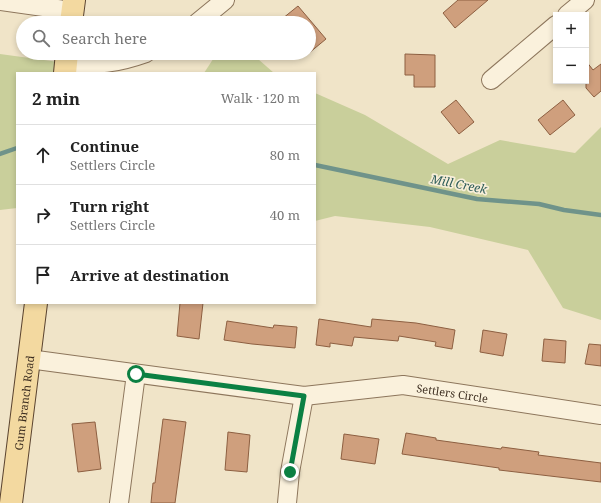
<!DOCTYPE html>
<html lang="en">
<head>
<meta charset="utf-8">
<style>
	:root { --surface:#fff; --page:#f6f6f6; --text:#222; --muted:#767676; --line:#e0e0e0 }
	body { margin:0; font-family:"Noto Serif",serif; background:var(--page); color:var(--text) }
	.controls { position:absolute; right:12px; top:12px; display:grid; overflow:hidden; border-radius:0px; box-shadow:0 2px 6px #0003 }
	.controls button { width:36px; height:36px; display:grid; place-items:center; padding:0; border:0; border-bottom:1px solid var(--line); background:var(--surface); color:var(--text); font:20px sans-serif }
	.stop { position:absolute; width:12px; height:12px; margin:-9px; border:3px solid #0b8043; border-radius:50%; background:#fff }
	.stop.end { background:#0b8043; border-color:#fff; box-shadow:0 1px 4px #0008 }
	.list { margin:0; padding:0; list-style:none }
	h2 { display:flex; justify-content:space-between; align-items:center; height:52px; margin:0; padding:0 16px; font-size:17px }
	h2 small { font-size:13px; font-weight:400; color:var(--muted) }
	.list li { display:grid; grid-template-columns:26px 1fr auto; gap:12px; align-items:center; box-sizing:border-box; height:60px; padding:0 16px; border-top:1px solid var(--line) }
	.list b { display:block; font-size:15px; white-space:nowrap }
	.list p { margin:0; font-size:13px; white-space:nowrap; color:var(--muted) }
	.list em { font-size:13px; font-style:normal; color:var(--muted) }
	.icon { flex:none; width:22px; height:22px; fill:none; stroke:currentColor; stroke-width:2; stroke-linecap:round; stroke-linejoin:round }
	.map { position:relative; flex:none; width:601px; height:503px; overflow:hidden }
	.search { position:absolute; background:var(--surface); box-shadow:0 2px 6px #0003; left:16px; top:16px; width:300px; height:44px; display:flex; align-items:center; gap:10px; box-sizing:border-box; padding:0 14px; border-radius:22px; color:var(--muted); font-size:15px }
	.panel { position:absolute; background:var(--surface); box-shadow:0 2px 6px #0003; left:16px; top:72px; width:300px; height:232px; border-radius:0px }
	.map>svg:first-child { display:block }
</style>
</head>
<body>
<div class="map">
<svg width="601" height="503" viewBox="0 0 601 503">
	<rect width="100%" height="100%" fill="#f0e4c8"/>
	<g fill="#c9cf9b">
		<path d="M217,53h34l23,20h-70z"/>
		<path d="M0,54l66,9 -1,10h-48v135l-17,2z"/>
		<path d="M315,93l50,22 83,49 52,-24 75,13 26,-26v193l-38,-12 -35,-58 -98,-23 -95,-11 -20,5z"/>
	</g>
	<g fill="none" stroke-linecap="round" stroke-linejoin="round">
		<g stroke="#6f938a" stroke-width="4.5">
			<path d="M0,154l17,-6"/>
			<path d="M315,165l162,34 62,5 25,6 37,5"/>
		</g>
	</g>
	<g fill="#cf9f7d" stroke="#8d5f41">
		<path d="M458,0h30l-33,28 -12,-15z"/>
		<path d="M298,6l28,33 -17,14v-30h-32z"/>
		<path d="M405,54l30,1v32h-21v-12h-9z"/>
		<path d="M586,61l7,9 8,-6v27l-7,6 -8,-9z"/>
		<path d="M456,100l18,22 -15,12 -18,-22z"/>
		<path d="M563,100l12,15 -25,20 -12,-15z"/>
		<path d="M180,303h23l-4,36 -22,-3z"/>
		<path d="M319,319l52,8 1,-8 44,4 39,7 -3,19 -17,-3 1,-4 -37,-6 -1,5 -44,-4 -2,9 -22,-3v4l-14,-2z"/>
		<path d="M227,321l46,7 1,-3 23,2 -2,21 -43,-4 -28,-4z"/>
		<path d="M483,330l24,4 -4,22 -23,-4z"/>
		<path d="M544,339l22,2 -1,22 -23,-2z"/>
		<path d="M589,344l12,1v21l-16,-2z"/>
		<path d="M163,419l23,3 -11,81h-24l2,-20h2z"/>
		<path d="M95,422l6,47 -23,3 -6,-48z"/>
		<path d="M228,432l22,3 -3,37 -22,-2z"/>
		<path d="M406,433l30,5v2l65,9 1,-2 37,5 -1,3 63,8v19l-102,-12v-2l-97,-14z"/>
		<path d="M344,434l35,5 -4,25 -34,-5z"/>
	</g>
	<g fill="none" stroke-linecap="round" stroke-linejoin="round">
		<defs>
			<g id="minor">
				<path d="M0,1l72,10"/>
				<path d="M567,15l18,-15"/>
				<path d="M197,23l28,-23"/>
				<path d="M66,63c32,2 49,1 80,-10"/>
				<path d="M491,80l65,-55"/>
				<path id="s1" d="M29,359l275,37 99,-11 198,30"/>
				<path d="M119,503l17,-129"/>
				<path d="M287,503l3,-31 14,-76"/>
			</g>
			<g id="major">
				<path d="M71,23l3,-23"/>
				<path d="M65,73l2,-20"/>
				<path id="s2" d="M11,503l25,-200"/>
			</g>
		</defs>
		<use href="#minor" stroke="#8d765c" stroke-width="20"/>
		<use href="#major" stroke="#5b4430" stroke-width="24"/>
		<use href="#minor" stroke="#faf1dc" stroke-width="18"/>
		<use href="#major" stroke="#f3d9a0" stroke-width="22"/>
	</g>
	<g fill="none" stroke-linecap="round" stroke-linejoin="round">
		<path stroke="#0b8043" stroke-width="5" d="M136,374l168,22 -14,76"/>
	</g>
	<g text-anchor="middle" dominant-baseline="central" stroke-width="3.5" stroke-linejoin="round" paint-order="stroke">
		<g font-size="11" fill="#3d2e20" stroke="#f7eed8">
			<text stroke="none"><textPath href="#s1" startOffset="427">Settlers Circle</textPath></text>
			<text stroke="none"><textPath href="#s2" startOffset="101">Gum Branch Road</textPath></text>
		</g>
		<g font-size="12" font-style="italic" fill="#2f5d5a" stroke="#f7eed8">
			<text transform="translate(459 184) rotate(11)">Mill Creek</text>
		</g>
	</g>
</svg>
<div class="controls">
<button>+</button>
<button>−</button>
</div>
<div class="stop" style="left:136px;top:374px"></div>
<div class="stop end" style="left:290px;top:472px"></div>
<div class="search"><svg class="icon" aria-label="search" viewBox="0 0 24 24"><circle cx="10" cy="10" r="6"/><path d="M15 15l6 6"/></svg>Search here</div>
<section class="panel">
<h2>2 min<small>Walk · 120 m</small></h2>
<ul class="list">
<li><svg class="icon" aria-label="ahead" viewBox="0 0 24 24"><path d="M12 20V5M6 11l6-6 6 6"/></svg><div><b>Continue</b><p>Settlers Circle</p></div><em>80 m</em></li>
<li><svg class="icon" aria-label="right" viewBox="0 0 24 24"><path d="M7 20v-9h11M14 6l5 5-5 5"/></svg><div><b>Turn right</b><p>Settlers Circle</p></div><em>40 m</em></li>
<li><svg class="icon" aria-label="arrive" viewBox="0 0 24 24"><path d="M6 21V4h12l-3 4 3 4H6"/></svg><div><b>Arrive at destination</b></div></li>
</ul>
</section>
</div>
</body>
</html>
